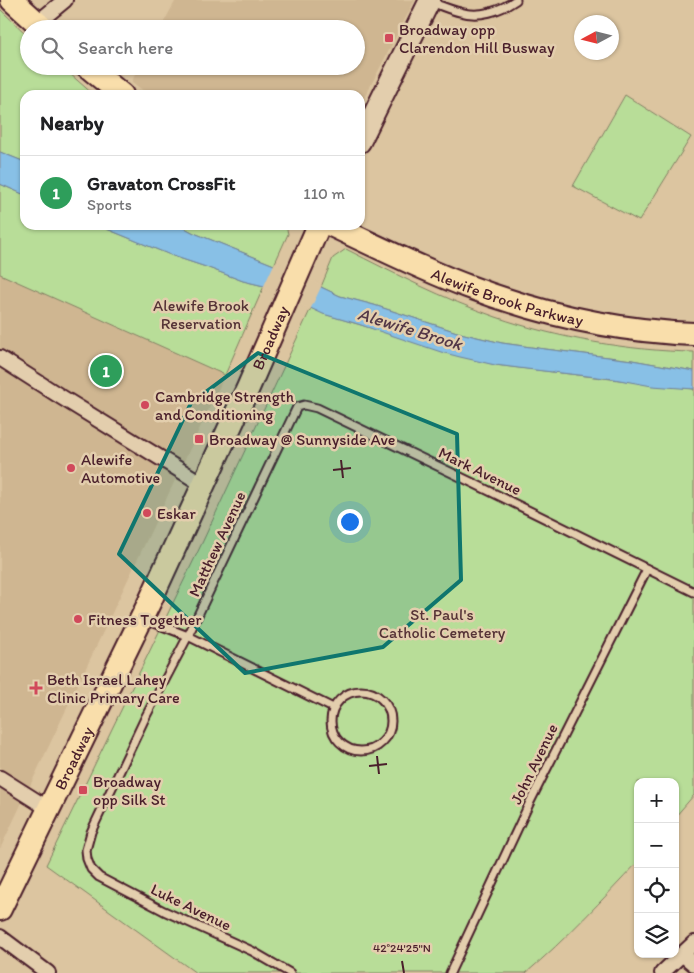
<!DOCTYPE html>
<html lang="en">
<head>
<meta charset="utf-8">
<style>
	:root { --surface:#fff; --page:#f2f2f2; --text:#202124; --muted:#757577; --line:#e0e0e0; --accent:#d1495b }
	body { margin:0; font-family:Itim,sans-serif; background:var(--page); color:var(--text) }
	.controls { position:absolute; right:15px; bottom:15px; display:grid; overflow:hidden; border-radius:10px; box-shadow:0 1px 4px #0004 }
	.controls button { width:45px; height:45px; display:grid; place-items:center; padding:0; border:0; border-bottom:1px solid var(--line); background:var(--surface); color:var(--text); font:25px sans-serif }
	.compass { position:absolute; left:574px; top:15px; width:45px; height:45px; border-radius:50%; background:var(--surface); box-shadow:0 1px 4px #0004; rotate:263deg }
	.you { position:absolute; left:349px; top:521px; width:18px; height:18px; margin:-12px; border:4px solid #fff; border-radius:50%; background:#1a73e8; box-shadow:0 0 0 8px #1a73e833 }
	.badge { display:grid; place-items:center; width:32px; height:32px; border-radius:50%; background:var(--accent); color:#fff; font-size:16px; font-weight:700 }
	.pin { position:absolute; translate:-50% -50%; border:2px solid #fff; box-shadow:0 1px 5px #0006 }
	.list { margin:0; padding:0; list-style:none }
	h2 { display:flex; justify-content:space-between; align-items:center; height:65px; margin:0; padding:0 20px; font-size:21px }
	h2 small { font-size:16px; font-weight:400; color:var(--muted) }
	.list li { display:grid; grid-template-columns:32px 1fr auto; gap:15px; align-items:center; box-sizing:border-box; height:75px; padding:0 20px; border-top:1px solid var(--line) }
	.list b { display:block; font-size:19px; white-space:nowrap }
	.list p { margin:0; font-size:16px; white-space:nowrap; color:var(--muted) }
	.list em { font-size:16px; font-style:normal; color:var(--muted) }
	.icon { flex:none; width:28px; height:28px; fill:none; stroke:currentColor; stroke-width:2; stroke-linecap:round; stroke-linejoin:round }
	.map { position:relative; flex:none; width:694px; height:973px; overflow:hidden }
	.search { position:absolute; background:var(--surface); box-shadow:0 1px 4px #0004; left:20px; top:20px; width:345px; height:55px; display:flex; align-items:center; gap:12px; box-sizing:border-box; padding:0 18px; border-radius:28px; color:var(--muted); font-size:19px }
	.panel { position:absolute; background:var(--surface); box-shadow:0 1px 4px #0004; left:20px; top:90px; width:345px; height:140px; border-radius:15px }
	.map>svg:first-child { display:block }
</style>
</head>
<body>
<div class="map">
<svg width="694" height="973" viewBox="0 0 694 973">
	<rect width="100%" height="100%" fill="#dcc5a0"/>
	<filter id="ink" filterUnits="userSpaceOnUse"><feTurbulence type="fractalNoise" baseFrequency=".02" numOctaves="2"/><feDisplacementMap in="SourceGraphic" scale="10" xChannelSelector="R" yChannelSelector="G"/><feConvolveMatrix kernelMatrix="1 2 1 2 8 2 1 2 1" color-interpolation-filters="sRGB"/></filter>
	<g filter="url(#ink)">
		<g fill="#cfb691">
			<path d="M176,0h239l-55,106v-11h-211l-17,-13 6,-16h218v-37h-196z"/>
			<path d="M0,274l225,101 -225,474z"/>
		</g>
		<g fill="#b8dd98" stroke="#817e62">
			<path d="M0,9l29,28v29h32l33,29h-69v67l-25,-10z"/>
			<path d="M625,95l66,42 -52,84 -66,-35z"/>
			<path d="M0,184l25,11v30h72l76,31 33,11 37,14 21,5 -39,89 -225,-101z"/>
			<path d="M179,225h107l2,9 -14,31 -80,-32z"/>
			<path d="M346,249c49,25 98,50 150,68 60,21 134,34 198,35v19l-62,-11 -87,-11 -43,-6 -42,-10 -86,-28 -34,-9 -19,-9 12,-29z"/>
			<path d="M311,308l13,6 171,51 199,24v406l-19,22v-35h-37v80c-36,38 -72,77 -112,111h-330l-150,-108 157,-324z"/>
		</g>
		<g fill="#88c0e6" stroke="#6f809b">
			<path d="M0,152l25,10v33l-25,-11z"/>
			<path d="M97,225h82l15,8 80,32 66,31 34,9 86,28 42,10 43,6 87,11 62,11v18l-42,-3 -38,-7 -88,-10 -31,-4 -35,-8 -19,-5 -83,-28 -35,-10 -59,-28 -21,-5 -37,-14 -33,-11z"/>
		</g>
		<path fill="#dcc5a0" d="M275,262l47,23 -12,25 -47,-22z"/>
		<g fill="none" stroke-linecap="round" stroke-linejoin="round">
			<defs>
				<g id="lane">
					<path d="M430,2c10,3 20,8 30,10 19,6 40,-1 56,-12"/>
					<path d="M144,619l44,17 145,72"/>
					<circle cx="361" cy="721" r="30"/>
					<path d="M290,973l-38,-22 -88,-40 -65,-34 -8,-8 -4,-10 -1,-9 5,-18 54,-114 43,-82 109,-229 7,-2 13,3 156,75 221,109"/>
					<path d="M450,973l80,-171 117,-233"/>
				</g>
				<g id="street">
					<path d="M37,23l28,-23"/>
					<path d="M0,358l58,37 146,90"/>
					<path d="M0,778l49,31"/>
					<path d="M0,937l48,36"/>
					<path d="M682,954l12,10"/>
					<path d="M662,973l32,-30"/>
				</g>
				<path id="secondary" d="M360,142l70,-142"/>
				<g id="primary">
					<path d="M12,0l32,29"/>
					<path d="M87,66l35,29"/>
					<path id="s1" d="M331,225c45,21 90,44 136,61 73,28 149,45 227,48"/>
					<path id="s2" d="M0,909l150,-308 98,-213 71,-163"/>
				</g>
			</defs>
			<use href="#lane" stroke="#4a1f2b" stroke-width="11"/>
			<use href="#street" stroke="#4a1f2b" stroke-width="18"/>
			<use href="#secondary" stroke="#4a1f2b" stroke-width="24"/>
			<use href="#primary" stroke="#4a1f2b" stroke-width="26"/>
			<use href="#lane" stroke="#e3cead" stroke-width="7"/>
			<use href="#street" stroke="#e3cead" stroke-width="14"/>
			<use href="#secondary" stroke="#e3cead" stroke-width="20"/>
			<use href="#primary" stroke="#f9deab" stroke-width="22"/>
		</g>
	</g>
	<path fill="#0f766e" fill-opacity="0.2" stroke="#0f766e" stroke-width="4" stroke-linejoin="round" d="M258,353l199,81 4,146 -78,67 -138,26 -126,-119 72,-151z"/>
	<path fill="none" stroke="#4a1f2b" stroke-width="2" d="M341,460l2,18M333,470l18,-2M377,756l2,18M369,766l18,-2M402,961l2,12"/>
	<g fill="#d1495b" stroke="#e3cead" stroke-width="2">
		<rect x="384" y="33" width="10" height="10" rx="2.5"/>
		<circle cx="145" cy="405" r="5"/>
		<rect x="194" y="434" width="10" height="10" rx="2.5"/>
		<circle cx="71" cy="468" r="5"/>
		<circle cx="147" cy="513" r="5"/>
		<circle cx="78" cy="619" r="5"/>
		<path d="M33.5 680.5h5v5h5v5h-5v5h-5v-5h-5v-5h5z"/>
		<rect x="78" y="785" width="10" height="10" rx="2.5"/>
	</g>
	<g text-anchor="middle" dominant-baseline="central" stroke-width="5" stroke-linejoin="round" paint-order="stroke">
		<g font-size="16" fill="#4a1f2b" stroke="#e3cead" text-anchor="start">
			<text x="399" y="29">Broadway opp<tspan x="399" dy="18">Clarendon Hill Busway</tspan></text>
			<text x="155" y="396">Cambridge Strength<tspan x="155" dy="18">and Conditioning</tspan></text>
			<text x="209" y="439">Broadway @ Sunnyside Ave</text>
			<text x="81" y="459">Alewife<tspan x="81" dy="18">Automotive</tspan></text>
			<text x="157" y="513">Eskar</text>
			<text x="88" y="619">Fitness Together</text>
			<text x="47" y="679">Beth Israel Lahey<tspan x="47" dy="18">Clinic Primary Care</tspan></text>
			<text x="93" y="781">Broadway<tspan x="93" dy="18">opp Silk St</tspan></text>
		</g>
		<g font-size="16" fill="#4a1f2b" stroke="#e3cead">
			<text stroke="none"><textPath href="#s1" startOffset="191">Alewife Brook Parkway</textPath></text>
			<text stroke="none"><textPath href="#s2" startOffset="632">Broadway</textPath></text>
			<text transform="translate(480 471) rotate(26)">Mark Avenue</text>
			<text transform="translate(217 544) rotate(-65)">Matthew Avenue</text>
			<text stroke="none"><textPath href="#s2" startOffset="168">Broadway</textPath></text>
			<text transform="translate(534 764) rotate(-64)">John Avenue</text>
			<text transform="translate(191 907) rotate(26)">Luke Avenue</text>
		</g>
		<g font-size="16" fill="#553236" stroke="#e3cead">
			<text x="201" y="305">Alewife Brook<tspan x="201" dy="18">Reservation</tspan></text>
			<text x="442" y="614">St. Paul's<tspan x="442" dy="18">Catholic Cemetery</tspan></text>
		</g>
		<g font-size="18" font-style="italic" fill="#533747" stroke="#e3cead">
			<text transform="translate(410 329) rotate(17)">Alewife Brook</text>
		</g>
	</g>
	<g font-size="12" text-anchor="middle" fill="#4a1f2b" stroke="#e3cead" stroke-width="5" stroke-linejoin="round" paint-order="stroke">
		<text x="402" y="952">42°24'25"N</text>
	</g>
</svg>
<div class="controls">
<button>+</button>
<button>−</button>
<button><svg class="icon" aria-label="locate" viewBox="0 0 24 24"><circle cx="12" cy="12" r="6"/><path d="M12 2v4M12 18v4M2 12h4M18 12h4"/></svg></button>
<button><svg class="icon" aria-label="layers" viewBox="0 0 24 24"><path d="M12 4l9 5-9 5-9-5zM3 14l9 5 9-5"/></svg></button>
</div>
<svg class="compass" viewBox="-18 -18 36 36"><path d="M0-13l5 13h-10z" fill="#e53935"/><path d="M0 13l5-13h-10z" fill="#757577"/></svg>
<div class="you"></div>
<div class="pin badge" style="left:106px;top:371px;background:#2e9e5b">1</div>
<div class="search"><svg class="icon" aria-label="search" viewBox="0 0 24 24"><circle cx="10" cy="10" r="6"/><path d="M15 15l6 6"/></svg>Search here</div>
<section class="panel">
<h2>Nearby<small></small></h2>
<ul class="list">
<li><span class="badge" style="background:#2e9e5b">1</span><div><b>Gravaton CrossFit</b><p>Sports</p></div><em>110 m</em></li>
</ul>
</section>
</div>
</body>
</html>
